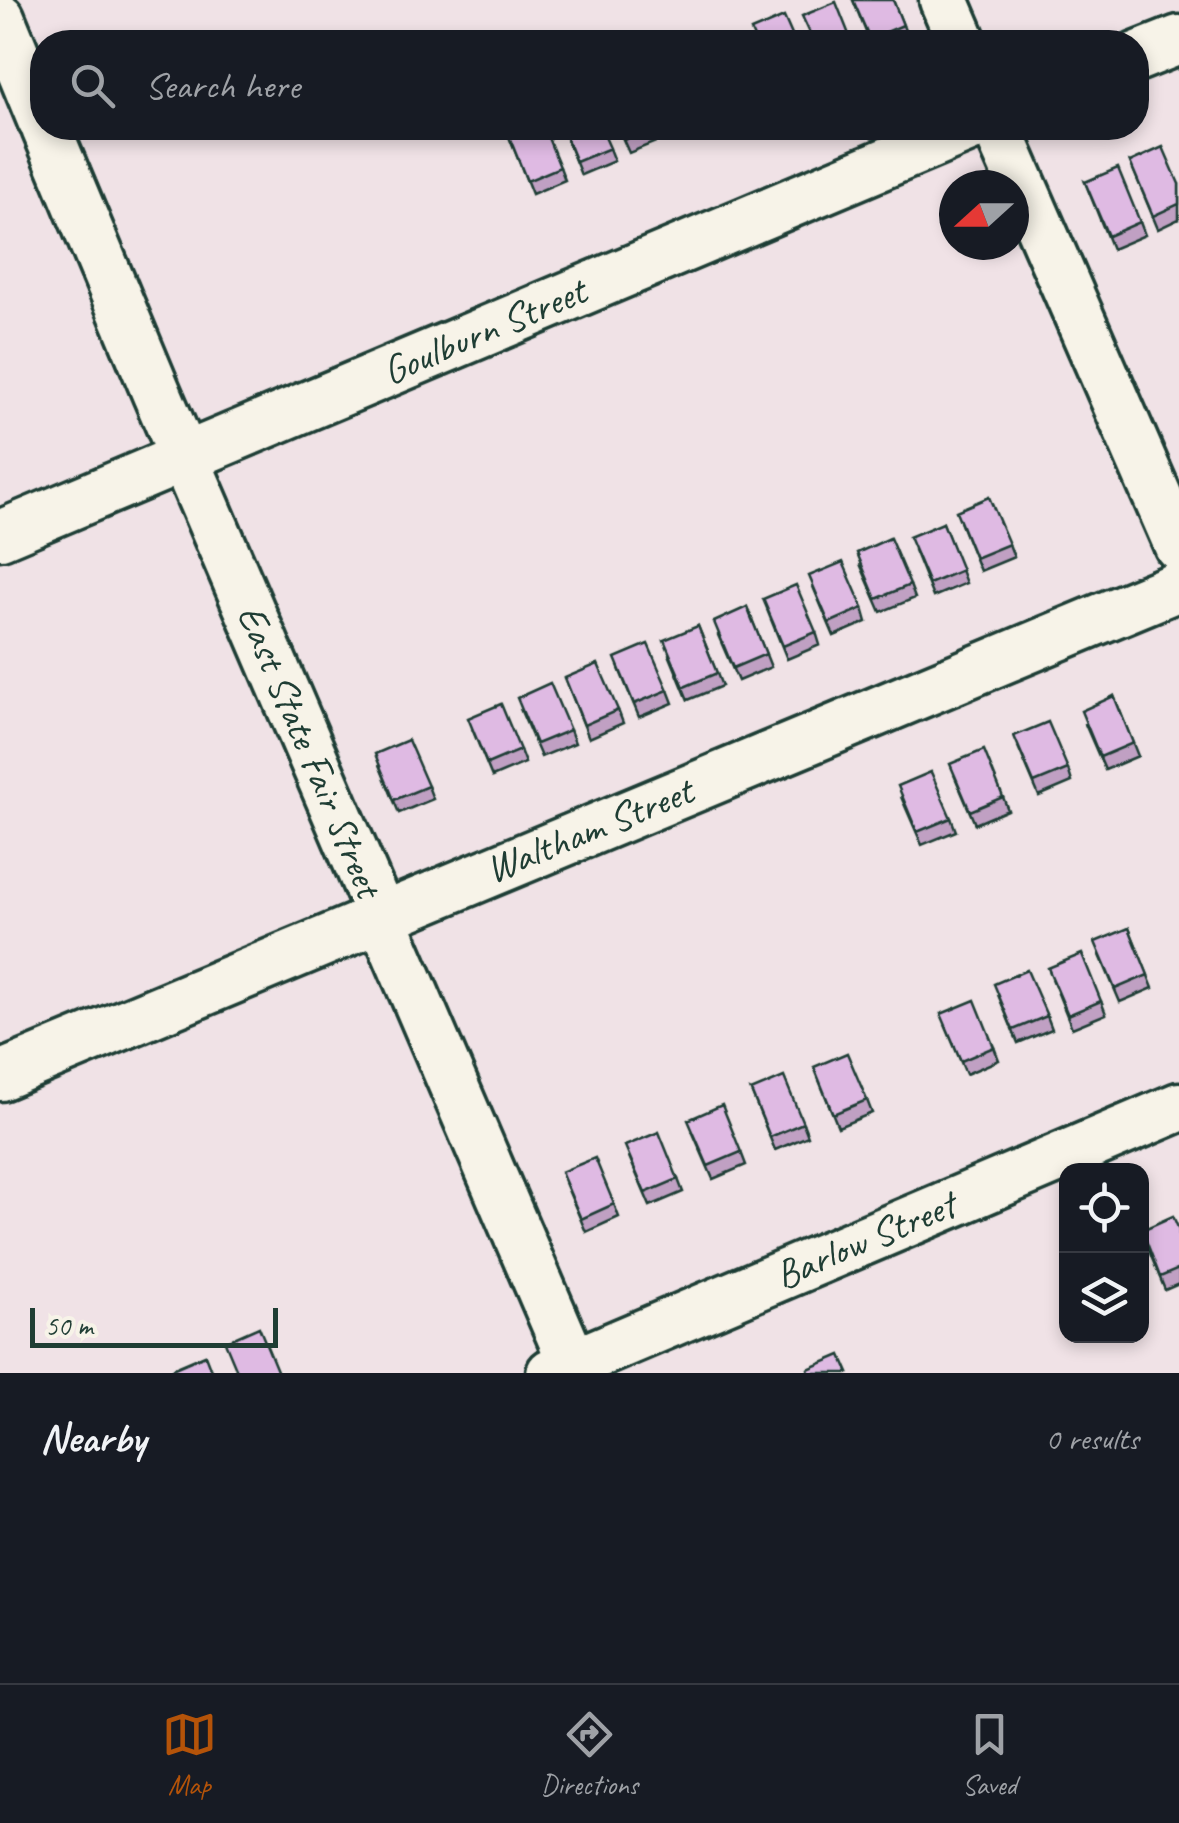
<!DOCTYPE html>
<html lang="en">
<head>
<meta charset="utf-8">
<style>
	:root { --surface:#171b24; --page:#20242c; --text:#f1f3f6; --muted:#9ea1a6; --line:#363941; --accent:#b45309 }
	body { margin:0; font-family:Caveat,sans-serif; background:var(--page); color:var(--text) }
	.controls { position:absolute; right:30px; bottom:30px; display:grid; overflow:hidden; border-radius:20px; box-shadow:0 5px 15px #0003 }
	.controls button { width:90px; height:90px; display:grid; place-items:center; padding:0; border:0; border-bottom:2px solid var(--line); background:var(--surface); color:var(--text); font:50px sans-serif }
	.compass { position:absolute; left:939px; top:170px; width:90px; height:90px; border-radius:50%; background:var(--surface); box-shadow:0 5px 15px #0003; rotate:249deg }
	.scale { position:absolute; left:30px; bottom:25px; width:248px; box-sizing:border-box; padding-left:10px; border:5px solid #1f3d34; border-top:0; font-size:28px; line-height:35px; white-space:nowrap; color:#1f3d34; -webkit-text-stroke:8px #f7f3e8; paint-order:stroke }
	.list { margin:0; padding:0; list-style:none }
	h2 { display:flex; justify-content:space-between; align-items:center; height:130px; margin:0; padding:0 40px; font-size:42px }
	h2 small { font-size:32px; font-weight:400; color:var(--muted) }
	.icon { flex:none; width:55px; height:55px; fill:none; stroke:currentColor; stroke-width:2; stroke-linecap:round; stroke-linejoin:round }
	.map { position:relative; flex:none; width:1179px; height:1373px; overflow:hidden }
	.search { position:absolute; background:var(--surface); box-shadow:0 5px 15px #0003; left:30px; right:30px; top:30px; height:110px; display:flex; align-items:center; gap:25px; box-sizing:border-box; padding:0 35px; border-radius:40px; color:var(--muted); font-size:38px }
	.sheet { height:310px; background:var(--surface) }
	nav { display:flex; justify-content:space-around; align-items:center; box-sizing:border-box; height:140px; border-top:2px solid var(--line); background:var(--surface); font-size:28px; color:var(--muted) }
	nav a { display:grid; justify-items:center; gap:5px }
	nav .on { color:var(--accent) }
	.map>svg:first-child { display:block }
</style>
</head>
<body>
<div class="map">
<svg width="1179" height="1373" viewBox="0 0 1179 1373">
	<rect width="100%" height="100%" fill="#f0e2e6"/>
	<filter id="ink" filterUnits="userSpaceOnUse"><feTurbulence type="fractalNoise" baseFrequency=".01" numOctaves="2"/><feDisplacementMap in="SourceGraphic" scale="20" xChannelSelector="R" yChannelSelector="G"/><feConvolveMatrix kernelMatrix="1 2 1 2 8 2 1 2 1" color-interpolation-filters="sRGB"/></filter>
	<g filter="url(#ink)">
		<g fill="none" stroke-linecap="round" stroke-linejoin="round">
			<defs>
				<g id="minor">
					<path d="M944,0l18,42"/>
					<path d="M0,18l42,102"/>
					<path d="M1136,57l43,-17"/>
					<path d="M46,128l111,266 420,979"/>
					<path d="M997,128l182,418"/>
					<path d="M0,535l969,-407"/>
					<path d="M0,1076l1179,-490"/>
					<path d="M551,1373l628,-266"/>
				</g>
			</defs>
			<use href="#minor" stroke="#1f3d34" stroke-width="55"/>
			<use href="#minor" stroke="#f7f3e8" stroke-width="48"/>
		</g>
		<g fill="#c0a0c3" stroke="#1f3d34" stroke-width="2.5">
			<path d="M853,0h40l15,38 -11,4h-27z"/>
			<path d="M562,128h39l13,33 -33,14z"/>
			<path d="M618,128h41l4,11 -34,14z"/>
			<path d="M508,134l52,33 5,13 -33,14z"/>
			<path d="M1130,162l49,22v35l-21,10z"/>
			<path d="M1085,182l55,40 5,13 -33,14z"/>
			<path d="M943,523l23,60 -33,14 -19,-47z"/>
			<path d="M961,524l48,20 5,13 -34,14z"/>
			<path d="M861,566l49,19 5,13 -34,14z"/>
			<path d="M814,589l49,19 4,14 -33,14z"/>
			<path d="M747,607l24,60 -33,14 -20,-46z"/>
			<path d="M768,612l48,20 4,13 -33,14z"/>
			<path d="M698,626l24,60 -34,14 -19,-46z"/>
			<path d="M620,671l48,19 5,13 -34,14z"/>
			<path d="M570,691l48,19 5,13 -34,15z"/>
			<path d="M1114,696l24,60 -33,14 -20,-46z"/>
			<path d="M521,711l49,19 5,13 -34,14z"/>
			<path d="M473,731l47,19 5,13 -33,14z"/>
			<path d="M1019,749l49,20 4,13 -33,14z"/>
			<path d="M380,767l48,19 5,13 -34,14z"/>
			<path d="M955,777l48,20 5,13 -33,14z"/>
			<path d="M902,799l49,19 5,13 -34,14z"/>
			<path d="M1129,928l24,60 -33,14 -20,-47z"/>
			<path d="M1053,981l48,20 5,13 -34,14z"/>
			<path d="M999,997l48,19 5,13 -34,14z"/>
			<path d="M946,1027l48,20 5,13 -33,14z"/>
			<path d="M819,1080l48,20 5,13 -34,14z"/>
			<path d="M751,1091l52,32 5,13 -33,14z"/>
			<path d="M693,1133l48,19 5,13 -33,14z"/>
			<path d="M630,1159l48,20 5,13 -33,14z"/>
			<path d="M566,1185l48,19 5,13 -33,15z"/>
			<path d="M1179,1230v54l-14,6 -23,-56z"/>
		</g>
		<g fill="#dfbae3" stroke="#1f3d34" stroke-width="2.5">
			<path d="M853,0h40l10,25 -33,14z"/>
			<path d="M836,2l16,40h-38l-12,-26z"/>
			<path d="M784,17l11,25h-39l-5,-11z"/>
			<path d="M524,128h20l16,39 -33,14 -19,-47z"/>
			<path d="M562,128h39l9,20 -34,14z"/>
			<path d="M619,128h35l-30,12z"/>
			<path d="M1163,147l16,37v20l-26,12 -23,-54z"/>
			<path d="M1118,168l22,54 -32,14 -23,-54z"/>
			<path d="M989,497l20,47 -34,14 -19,-47z"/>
			<path d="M943,523l19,47 -33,14 -20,-47z"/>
			<path d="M890,538l20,47 -34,14 -19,-46z"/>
			<path d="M843,562l20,46 -34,15 -20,-47z"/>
			<path d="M796,585l20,47 -33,14 -20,-47z"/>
			<path d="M747,607l19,47 -33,14 -19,-46z"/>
			<path d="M698,626l19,47 -33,14 -20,-47z"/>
			<path d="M648,644l20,46 -34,14 -19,-46z"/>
			<path d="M598,664l20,46 -34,15 -19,-47z"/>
			<path d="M550,683l20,47 -34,14 -19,-46z"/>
			<path d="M1114,696l19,47 -33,14 -19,-46z"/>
			<path d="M501,704l19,46 -33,14 -19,-46z"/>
			<path d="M1048,722l20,47 -34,14 -20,-47z"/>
			<path d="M408,740l20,46 -34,14 -19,-46z"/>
			<path d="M984,750l19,47 -33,14 -20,-47z"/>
			<path d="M931,772l20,46 -34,14 -19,-46z"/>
			<path d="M1129,928l19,47 -33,14 -20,-47z"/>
			<path d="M1082,954l19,47 -33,14 -20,-47z"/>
			<path d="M1027,970l20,46 -34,14 -19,-46z"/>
			<path d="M975,1000l19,47 -33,14 -20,-47z"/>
			<path d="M847,1053l20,47 -34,14 -19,-47z"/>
			<path d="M784,1077l19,46 -33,14 -19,-46z"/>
			<path d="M722,1105l19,47 -33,14 -20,-46z"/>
			<path d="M659,1132l19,47 -33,14 -20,-47z"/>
			<path d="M595,1158l19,46 -33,15 -20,-47z"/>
			<path d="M1173,1216l6,14v39l-19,8 -18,-47z"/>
			<path d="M259,1327l19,46h-40l-13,-31z"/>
			<path d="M205,1355l7,18h-39l-1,-4z"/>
			<path d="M841,1355l8,18h-40l-1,-4z"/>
		</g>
	</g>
	<g text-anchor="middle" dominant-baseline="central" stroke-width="9" stroke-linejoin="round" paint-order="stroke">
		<g font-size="40" fill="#1f3d34" stroke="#f7f3e8">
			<text transform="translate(484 331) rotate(-23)">Goulburn Street</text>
			<text transform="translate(310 751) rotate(67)">East State Fair Street</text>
			<text transform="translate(589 830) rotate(-22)">Waltham Street</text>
			<text transform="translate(865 1240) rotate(-23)">Barlow Street</text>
		</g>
	</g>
</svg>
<div class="controls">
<button><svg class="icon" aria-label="locate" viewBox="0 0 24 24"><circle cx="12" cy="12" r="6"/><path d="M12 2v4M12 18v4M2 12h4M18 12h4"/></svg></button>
<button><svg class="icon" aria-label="layers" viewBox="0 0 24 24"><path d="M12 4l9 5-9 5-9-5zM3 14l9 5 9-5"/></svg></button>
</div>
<svg class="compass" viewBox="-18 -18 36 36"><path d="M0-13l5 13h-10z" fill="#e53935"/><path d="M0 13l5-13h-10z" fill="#9ea1a6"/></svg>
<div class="scale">50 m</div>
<div class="search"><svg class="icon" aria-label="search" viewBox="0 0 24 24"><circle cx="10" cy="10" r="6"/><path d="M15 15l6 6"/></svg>Search here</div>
</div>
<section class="sheet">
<h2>Nearby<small>0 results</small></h2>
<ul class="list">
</ul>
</section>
<nav>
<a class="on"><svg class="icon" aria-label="map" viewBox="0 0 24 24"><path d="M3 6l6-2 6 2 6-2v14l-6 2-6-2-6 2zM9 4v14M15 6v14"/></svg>Map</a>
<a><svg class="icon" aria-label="directions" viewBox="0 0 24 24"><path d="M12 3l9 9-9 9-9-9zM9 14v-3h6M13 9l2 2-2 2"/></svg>Directions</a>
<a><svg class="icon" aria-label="saved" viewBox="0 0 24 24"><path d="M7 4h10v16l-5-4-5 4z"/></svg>Saved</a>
</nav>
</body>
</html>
